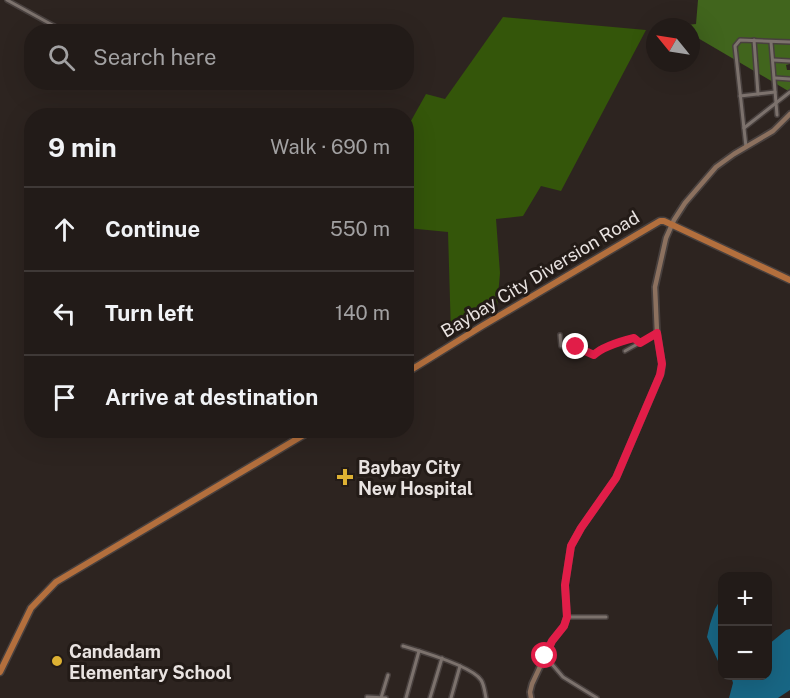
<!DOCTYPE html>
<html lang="en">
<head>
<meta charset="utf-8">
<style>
	:root { --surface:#221b18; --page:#2a2421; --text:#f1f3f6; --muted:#a2a1a2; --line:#3f3937 }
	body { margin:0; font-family:"Public Sans",sans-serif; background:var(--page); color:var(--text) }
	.controls { position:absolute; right:18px; bottom:18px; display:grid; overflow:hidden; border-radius:12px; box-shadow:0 6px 24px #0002 }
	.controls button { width:54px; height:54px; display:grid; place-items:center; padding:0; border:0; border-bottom:2px solid var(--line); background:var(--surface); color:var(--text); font:30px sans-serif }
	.compass { position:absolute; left:646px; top:18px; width:54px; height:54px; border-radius:50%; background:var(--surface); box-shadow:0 6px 24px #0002; rotate:300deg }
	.stop { position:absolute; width:18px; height:18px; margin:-14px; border:4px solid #e11d48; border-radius:50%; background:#fff }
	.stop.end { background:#e11d48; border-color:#fff; box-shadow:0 2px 6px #0008 }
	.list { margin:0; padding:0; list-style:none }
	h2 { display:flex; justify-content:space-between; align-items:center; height:78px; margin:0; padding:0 24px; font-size:26px }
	h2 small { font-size:20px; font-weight:400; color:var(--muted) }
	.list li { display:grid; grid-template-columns:39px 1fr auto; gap:18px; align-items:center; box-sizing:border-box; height:84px; padding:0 24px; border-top:2px solid var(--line) }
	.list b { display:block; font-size:22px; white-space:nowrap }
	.list em { font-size:20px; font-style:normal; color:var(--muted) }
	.icon { flex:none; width:33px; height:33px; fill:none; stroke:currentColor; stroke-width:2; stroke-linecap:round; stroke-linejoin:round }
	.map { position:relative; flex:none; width:790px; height:698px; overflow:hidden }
	.search { position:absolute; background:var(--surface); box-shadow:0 6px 24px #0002; left:24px; top:24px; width:390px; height:66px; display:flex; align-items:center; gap:15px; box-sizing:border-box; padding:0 21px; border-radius:24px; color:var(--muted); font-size:22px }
	.panel { position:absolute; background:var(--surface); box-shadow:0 6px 24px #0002; left:24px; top:108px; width:390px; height:330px; border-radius:24px }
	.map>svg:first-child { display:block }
</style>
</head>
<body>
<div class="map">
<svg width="790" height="698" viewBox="0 0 790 698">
	<rect width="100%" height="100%" fill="#2d2420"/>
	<path fill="#34560a" d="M503,17l143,13 -85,161 -20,-5 -18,30 -27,3 4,54 -3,34 -46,27 -3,-102 -41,-4v-100l19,-34 19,5z"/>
	<path fill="#41651d" d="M698,0h92v64l-4,1 1,5h3v22l-99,-58v-7l-14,-1 19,-2z"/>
	<g fill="#186684">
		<path d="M722,597v22l-2,5 2,9v30l-4,-2 -11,-24 3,-13 5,-15z"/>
		<path d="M790,629v61l-12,8h-49l4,-15 -2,-7h37v-31l18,-15z"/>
	</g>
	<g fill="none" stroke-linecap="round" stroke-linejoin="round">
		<defs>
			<g id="street">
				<path d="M7,0l58,32"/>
				<path d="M754,40l4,54"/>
				<path d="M771,42l6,73"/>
				<path d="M773,60l17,1"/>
				<path d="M775,78l15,1"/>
				<path d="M740,96l35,-4"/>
				<path d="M744,128l46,-36"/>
				<path d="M746,147l-11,-101 5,-6 50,2"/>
				<path d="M560,335l1,11 16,1 16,8 7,-6 32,-10h4l4,4"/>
				<path d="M625,351l32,-18"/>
				<path d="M567,617h39"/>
				<path d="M403,646c17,5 69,20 78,34 3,4 4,13 5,18"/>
				<path d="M545,656l18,21 34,21"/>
				<path d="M367,697l19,1"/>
				<path d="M381,698l7,-23"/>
				<path d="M406,698l13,-47"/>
				<path d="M430,698l12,-40"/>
				<path d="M451,698l9,-32"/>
			</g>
			<path id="secondary" d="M531,698l-1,-6 2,-8 20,-43 12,-15 3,-9 -2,-32 6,-39 10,-18 35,-50 45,-105 1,-9 -5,-31 -2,-46 11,-49 8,-18 11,-17 31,-36 18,-13 39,-23 17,-17"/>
			<g id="highway">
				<path d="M406,373l76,-47 178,-105h4l126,59"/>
				<path d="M0,672l31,-64 25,-26 256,-152"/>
			</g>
		</defs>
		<use href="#street" stroke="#48403e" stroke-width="6"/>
		<use href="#secondary" stroke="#48403e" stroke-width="8"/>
		<use href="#highway" stroke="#48403e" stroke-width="9"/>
		<use href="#street" stroke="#7c726d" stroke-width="3"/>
		<use href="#secondary" stroke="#8c715f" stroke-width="4.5"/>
		<use href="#highway" stroke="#b36f3d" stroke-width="6"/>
	</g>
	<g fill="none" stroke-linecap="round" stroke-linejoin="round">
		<path stroke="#e11d48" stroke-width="8" d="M545,656l7,-15 12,-15 3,-9 -2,-32 6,-39 10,-18 35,-50 44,-103 2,-11 -5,-31 -17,10 -6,-5c-12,3 -32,9 -40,17l-18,-8"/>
	</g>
	<g fill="#ddb133" stroke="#231b17" stroke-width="2">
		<path d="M342 468h6v6h6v6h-6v6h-6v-6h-6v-6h6z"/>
		<circle cx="57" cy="661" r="6"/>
	</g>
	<g text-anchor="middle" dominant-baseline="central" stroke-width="6" stroke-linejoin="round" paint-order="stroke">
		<g font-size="18" fill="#e9e3e1" stroke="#231b17">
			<text transform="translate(540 274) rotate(-31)">Baybay City Diversion Road</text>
		</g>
		<g font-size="18" font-weight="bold" fill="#e9e3e1" stroke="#231b17" text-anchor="start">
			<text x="358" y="467">Baybay City<tspan x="358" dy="21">New Hospital</tspan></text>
			<text x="69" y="651">Candadam<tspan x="69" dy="21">Elementary School</tspan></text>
		</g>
	</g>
</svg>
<div class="controls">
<button>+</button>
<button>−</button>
</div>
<svg class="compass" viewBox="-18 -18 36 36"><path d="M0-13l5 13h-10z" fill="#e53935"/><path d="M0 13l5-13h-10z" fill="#a2a1a2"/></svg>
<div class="stop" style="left:545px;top:656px"></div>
<div class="stop end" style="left:576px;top:347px"></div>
<div class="search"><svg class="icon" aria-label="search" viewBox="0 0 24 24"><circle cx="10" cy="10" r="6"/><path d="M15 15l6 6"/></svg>Search here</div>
<section class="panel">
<h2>9 min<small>Walk · 690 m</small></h2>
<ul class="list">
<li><svg class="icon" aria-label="ahead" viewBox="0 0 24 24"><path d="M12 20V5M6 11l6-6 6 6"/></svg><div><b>Continue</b></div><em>550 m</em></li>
<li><svg class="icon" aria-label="left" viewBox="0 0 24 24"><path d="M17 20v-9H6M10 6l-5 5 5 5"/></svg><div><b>Turn left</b></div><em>140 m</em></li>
<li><svg class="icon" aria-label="arrive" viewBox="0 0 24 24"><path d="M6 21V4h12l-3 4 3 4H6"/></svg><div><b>Arrive at destination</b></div></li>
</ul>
</section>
</div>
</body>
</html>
